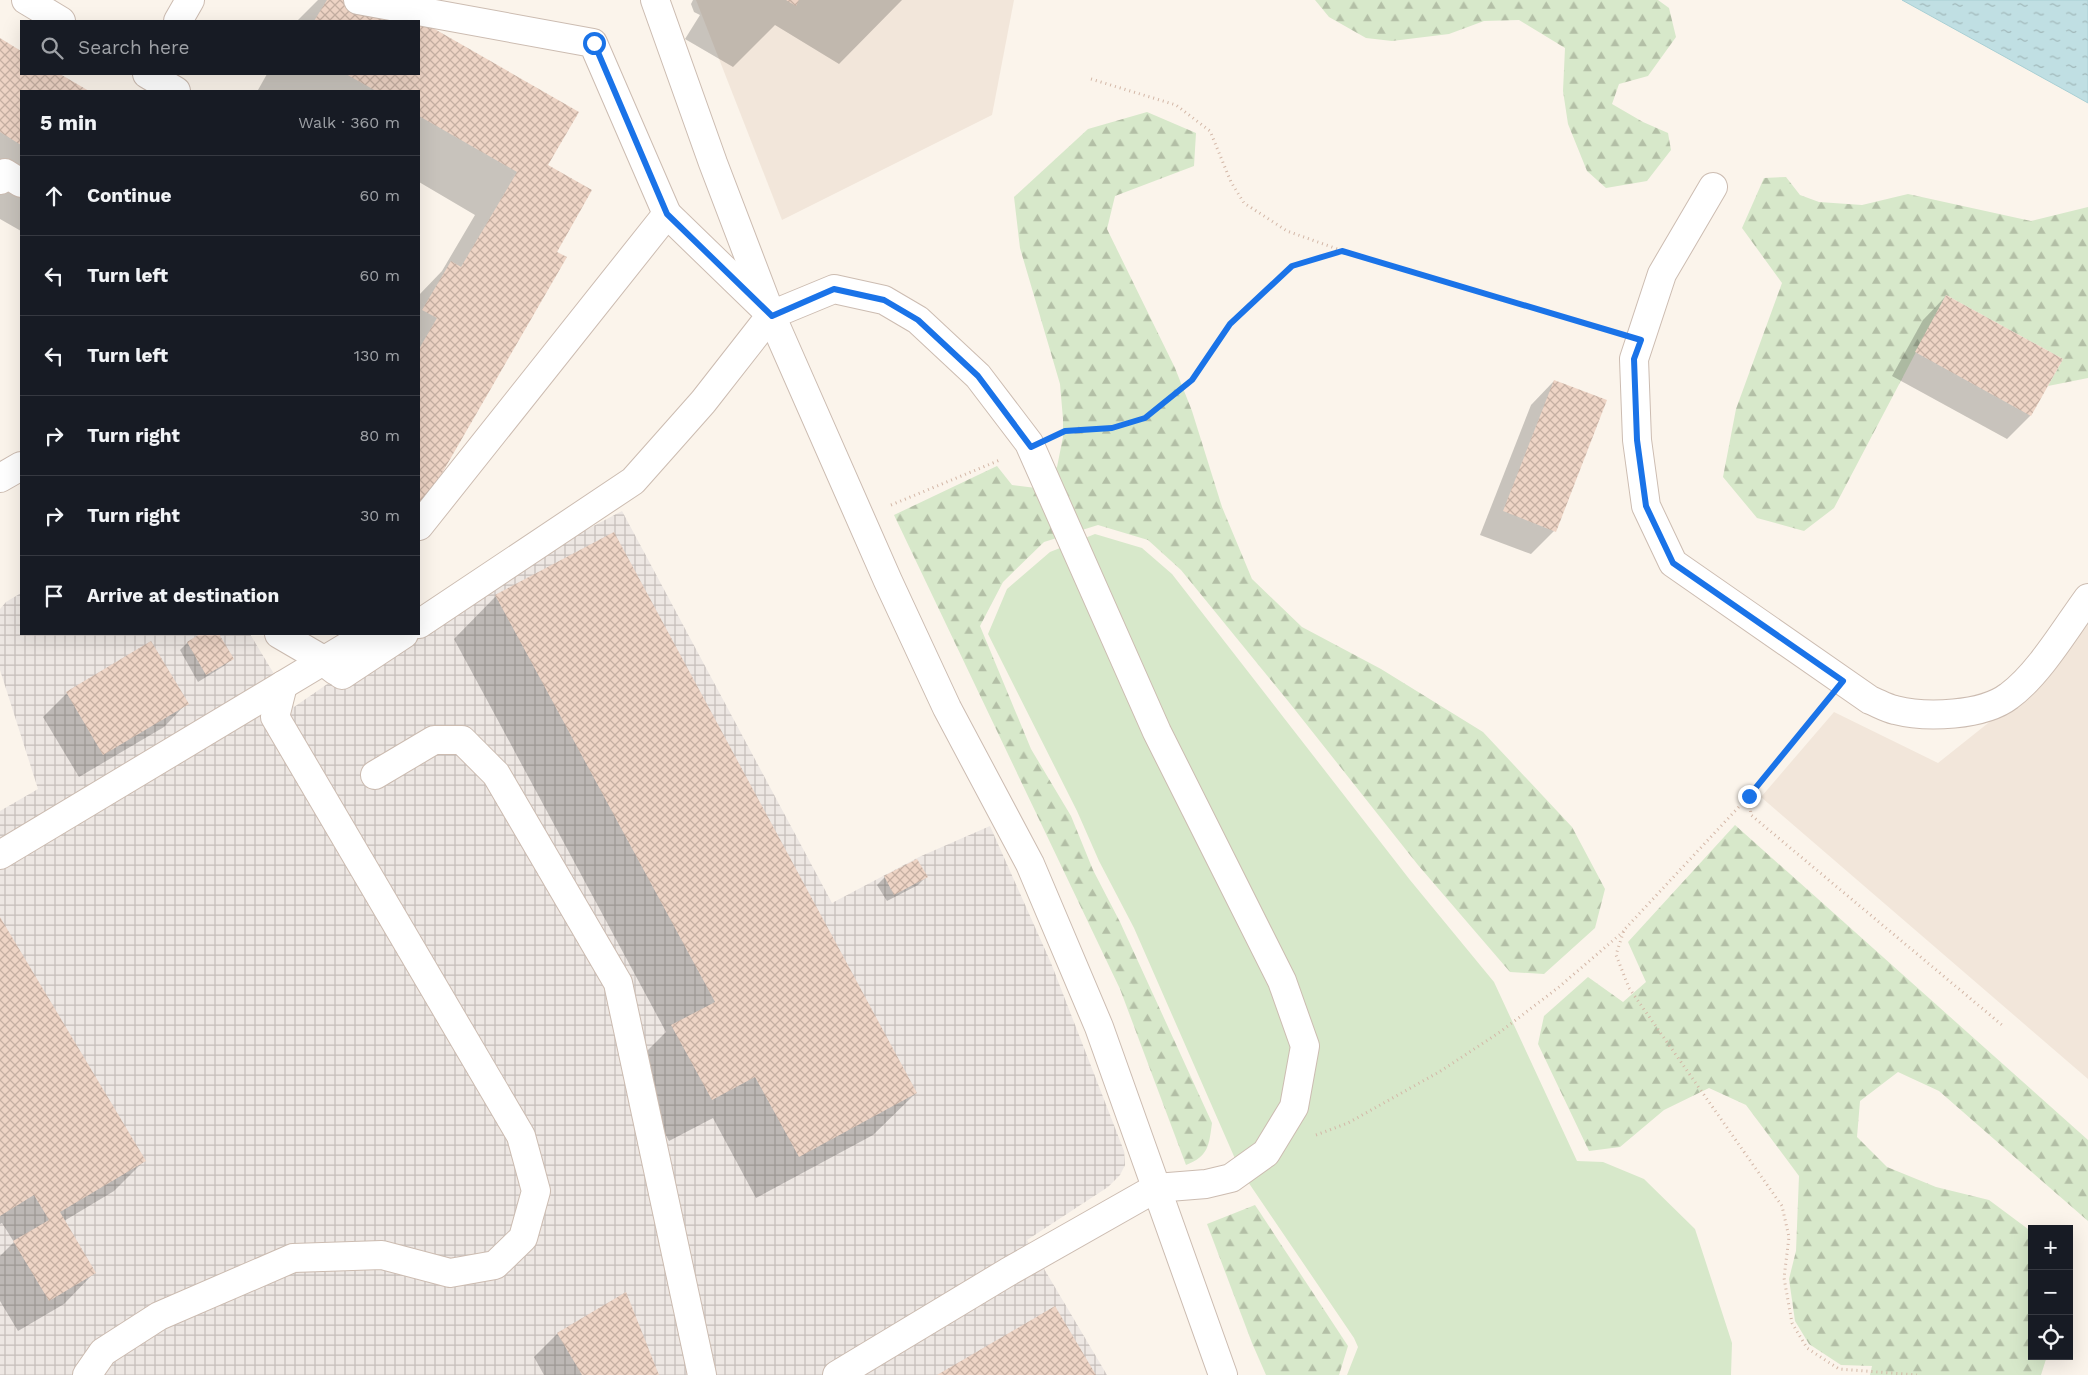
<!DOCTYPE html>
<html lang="en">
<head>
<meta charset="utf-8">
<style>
	:root { --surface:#171b24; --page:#242831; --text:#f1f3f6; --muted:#9ea1a6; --line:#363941 }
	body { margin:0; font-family:"Work Sans",sans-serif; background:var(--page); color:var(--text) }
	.controls { position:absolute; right:15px; bottom:15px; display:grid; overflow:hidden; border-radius:0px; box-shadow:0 5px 20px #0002 }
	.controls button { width:45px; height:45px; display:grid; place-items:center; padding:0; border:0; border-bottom:1px solid var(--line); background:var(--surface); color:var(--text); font:25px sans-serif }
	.stop { position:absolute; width:15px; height:15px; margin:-11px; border:4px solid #1a73e8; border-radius:50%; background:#fff }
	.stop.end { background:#1a73e8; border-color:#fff; box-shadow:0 1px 5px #0008 }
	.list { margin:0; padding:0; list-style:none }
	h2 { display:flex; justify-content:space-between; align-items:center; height:65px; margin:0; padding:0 20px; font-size:21px }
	h2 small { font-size:16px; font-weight:400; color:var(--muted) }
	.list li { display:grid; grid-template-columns:32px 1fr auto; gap:15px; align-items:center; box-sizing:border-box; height:80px; padding:0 20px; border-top:1px solid var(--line) }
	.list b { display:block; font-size:19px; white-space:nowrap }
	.list em { font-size:16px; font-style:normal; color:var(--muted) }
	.icon { flex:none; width:28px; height:28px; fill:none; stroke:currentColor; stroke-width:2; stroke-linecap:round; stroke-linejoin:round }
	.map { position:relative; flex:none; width:2088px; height:1375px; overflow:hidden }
	.search { position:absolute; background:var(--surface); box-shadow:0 5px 20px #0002; left:20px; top:20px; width:400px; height:55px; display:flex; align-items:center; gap:12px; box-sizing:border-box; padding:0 18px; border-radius:0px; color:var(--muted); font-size:19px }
	.panel { position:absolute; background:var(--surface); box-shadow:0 5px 20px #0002; left:20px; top:90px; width:400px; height:545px; border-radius:0px }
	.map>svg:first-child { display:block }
</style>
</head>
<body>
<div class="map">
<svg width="2088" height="1375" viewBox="0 0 2088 1375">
	<defs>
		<pattern id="industrial-grid" width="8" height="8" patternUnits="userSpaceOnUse" patternTransform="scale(1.25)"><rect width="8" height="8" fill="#ede7e3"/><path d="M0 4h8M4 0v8" fill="none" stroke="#c5beba"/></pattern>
		<pattern id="forest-firs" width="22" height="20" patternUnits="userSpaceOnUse" patternTransform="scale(1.25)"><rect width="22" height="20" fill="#d7e8ca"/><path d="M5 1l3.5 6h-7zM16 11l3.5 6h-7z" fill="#b3bfa6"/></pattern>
		<pattern id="water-ripples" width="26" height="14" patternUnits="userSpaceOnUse" patternTransform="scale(1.25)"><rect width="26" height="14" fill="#c0dfe3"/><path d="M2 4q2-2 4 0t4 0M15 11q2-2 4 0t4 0" fill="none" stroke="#a1b8ba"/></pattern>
		<pattern id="building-cross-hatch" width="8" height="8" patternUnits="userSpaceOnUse" patternTransform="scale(1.25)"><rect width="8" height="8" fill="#eed4c5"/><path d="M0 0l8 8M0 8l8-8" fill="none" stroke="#c5afa2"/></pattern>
	</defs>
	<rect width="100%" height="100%" fill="#fbf4eb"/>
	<g fill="#f2e6da">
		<path d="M696,0h318l-22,115 -210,105z"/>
		<path d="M2088,619v460l-327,-282 73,-85 104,51 74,-59z"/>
	</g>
	<path fill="url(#industrial-grid)" d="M622,511l210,392 87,-46 71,-31 61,137 73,188 1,14 -5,10 -12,12 -81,53 80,135h-1107v-564l38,-22 -38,-119v-61l6,-7 15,-9v41h229l44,73 142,-98z"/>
	<path fill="#d7e8ca" d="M1095,534l47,14 30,26 238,306 84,102 83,179 26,1 41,17 51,50 37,114 -1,32h-384l11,-28 -4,-9 -114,-168 -106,-242 -35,-67 -22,-50 -89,-177 19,-45 43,-37z"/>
	<g fill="url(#forest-firs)">
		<path d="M1315,0h343l11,8 7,29 -28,39 -29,8 -7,20 31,18 25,11 3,17 -24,31 -41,7 -19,-17 -19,-47 -5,-33 2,-43 -46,-28 -35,1 -35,13 -57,7 -26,-3 -37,-21z"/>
		<path d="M1147,112l49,21 -2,33 -79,30 -8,33 68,139 17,43 30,96 30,72 50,48 79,42 102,63 89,95 33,62 -10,39 -51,46 -34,-2 -92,-107 -130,-164 -107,-131 -33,-30 -50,-15 -54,17 -41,40 -23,44 51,123 40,67 22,54 27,52 92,201c-3,22 -3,33 -26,42l-66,-176 -226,-474 103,-49 15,19 24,3 21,-21 6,-30v-18l-3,-35 -40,-136 -6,-51 74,-68z"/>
		<path d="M1786,177l14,18 19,7 43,3 46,-11 123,27 57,-14v171l-40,8 15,-27 -117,-64 -112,213 -30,23 -47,-13 -34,-41 13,-68 46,-126 -40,-55 22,-50z"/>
		<path d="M1735,825l353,315v81l-149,-130 -41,-19 -38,29 -3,36 30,30 49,20 53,13 43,32v124h15l-6,19h-171l2,-9 -31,-1 -32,-21 -14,-23 -6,-42 7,-28 3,-75 -53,-71 -37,-17 -45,22 -44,37 -31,4 -51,-107 6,-28 44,-39 35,25 23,-20 -18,-40z"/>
		<path d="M1255,1205l93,141 -9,29h-73l-14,-32 -45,-119z"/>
	</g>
	<path fill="url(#water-ripples)" stroke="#a8cfd4" d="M1902,0h186v103l-16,-9z"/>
	<g fill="#0003">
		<path d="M318,0h63l37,21h-121z"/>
		<path d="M693,0h209l-63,64 -64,-39 -42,42 -48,-28 15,-24 -6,-3 -3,-8z"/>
		<path d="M419,22l128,143 8,88 -136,258v-216l23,-24 33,-56 -56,-33v-91h-158l-3,-1 9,-16h152z"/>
		<path d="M0,39l21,13v22h37l29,17h-66v140l-21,-12z"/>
		<path d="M1946,296l115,63 -31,57 -23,23 -115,-63 31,-56z"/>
		<path d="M1554,381v150l-23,23 -51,-19 51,-130z"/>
		<path d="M496,596l420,497 -43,42 -117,63 -43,-80 -44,23 -39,-73 36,-36 -212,-393z"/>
		<path d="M202,634h15l15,25 -8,7 -26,16 -18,-32 7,-7z"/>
		<path d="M67,693l120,10 -23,24 -85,50 -36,-60z"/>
		<path d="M885,877h41l-8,8 -31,16 -10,-16z"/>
		<path d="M0,920l144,241 -30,30 -50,30 30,52 -30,31 -46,27 -18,-30v-45l14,-14 -12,-19 -2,1z"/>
		<path d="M557,1334l101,41h-114l-10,-18z"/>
	</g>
	<g fill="url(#building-cross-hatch)">
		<path d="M327,0h57l195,112 -31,53 44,25 -35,62 10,5 -148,256v-164l18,-31 -15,-8 29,-49 10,6 56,-95 -98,-56v-25h-43l-30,-17h73v-53h-105z"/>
		<path d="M786,0h13l-3,6z"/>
		<path d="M0,38l21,13v23h39l29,17h-68v54l-21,-13z"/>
		<path d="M1946,295l117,64 -32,57 -116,-64z"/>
		<path d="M1554,380l53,20 -51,132 -53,-21z"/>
		<path d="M614,532l303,561 -118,64 -44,-80 -43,23 -41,-75 44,-23 -220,-407z"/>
		<path d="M200,634h19l15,25 -28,16 -19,-33z"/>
		<path d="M151,641l38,63 -86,51 -37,-63z"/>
		<path d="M917,859l11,18 -34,18 -10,-19z"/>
		<path d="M0,917l146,244 -86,51 36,61 -47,28 -36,-60 36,-21 -15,-25 -34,21z"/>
		<path d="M626,1292l33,83h-77l-25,-42z"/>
		<path d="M1055,1306l41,69h-159l96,-56z"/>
	</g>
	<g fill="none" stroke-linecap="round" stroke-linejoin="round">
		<defs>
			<g id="minor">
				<path d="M26,0l35,21"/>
				<path d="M358,0l235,43 74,171 -248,312"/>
				<path d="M655,0l58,163 58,152 117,266 59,127 83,156 69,163 124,348"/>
				<path d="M178,21l12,-21"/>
				<path d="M147,74l29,17"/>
				<path d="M0,180l5,-7 16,10"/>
				<path d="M1713,187l-51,87 -28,85 3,81 9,66 27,57 197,137c8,3 16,8 25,10 31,8 88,6 114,-14 30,-22 57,-68 79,-98"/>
				<path d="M667,214l98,95"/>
				<path d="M0,478l21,-12"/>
				<path d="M419,624l214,-143 70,-79 68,-87 63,-26 50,11 34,20 60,56 51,67 128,289 125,249 23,65 -11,61 -28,46 -35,25 -25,6 -50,4 -148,84 -171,103"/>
				<path d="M279,634l36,21 21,16"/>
				<path d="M369,638l-27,37 62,-41"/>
				<path d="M375,775l59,-35h28l34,34 122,209 84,392"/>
				<path d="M0,855l368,-221"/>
				<path d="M87,1375l16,-23 56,-36 134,-58 89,-3 68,18 45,-8 28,-27 13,-47 -15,-55 -246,-419 8,-32"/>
			</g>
		</defs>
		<use href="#minor" stroke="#ccbcb1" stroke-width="30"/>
		<g stroke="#d3b7a7" stroke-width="3" stroke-dasharray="1 4" stroke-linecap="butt">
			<path d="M1091,79l85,26 34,26 21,51 13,21 43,28 56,20 267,79"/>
			<path d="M1059,434l6,-3 47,-4 33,-9 47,-38 38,-56 61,-58 51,-15"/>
			<path d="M891,505l109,-45"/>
			<path d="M1822,707l-73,89 2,19 251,210"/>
			<path d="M1749,796l-125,134 -8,25 13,33 153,218 7,31 -5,41 8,45 15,25 32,21 78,6"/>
			<path d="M1316,1135l32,-12 91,-51 61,-40 59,-45 65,-56"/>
		</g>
		<use href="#minor" stroke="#fff" stroke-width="28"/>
	</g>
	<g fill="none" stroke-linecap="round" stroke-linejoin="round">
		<path stroke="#1a73e8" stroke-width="6" d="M594,43l73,171 105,102 62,-27 50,11 34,20 60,56 53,71 34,-16 47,-3 33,-10 47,-38 38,-56 62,-58 50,-15 299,89 -7,19 3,81 9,66 27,57 170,118 -94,115"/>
	</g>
</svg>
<div class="controls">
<button>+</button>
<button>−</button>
<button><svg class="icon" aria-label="locate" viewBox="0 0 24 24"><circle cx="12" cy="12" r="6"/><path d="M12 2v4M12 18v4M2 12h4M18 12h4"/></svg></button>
</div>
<div class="stop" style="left:594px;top:43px"></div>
<div class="stop end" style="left:1749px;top:796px"></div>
<div class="search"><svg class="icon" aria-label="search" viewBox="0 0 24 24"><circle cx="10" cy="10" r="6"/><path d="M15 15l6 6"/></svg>Search here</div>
<section class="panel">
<h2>5 min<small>Walk · 360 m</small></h2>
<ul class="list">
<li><svg class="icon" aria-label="ahead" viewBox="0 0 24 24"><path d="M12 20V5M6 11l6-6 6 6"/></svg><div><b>Continue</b></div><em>60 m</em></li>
<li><svg class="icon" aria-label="left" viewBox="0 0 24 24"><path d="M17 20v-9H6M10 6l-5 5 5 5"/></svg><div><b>Turn left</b></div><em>60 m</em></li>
<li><svg class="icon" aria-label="left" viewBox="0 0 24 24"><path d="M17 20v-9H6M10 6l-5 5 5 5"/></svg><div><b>Turn left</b></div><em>130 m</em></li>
<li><svg class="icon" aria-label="right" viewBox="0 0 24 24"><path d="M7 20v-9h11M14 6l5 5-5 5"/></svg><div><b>Turn right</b></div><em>80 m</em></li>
<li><svg class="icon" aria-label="right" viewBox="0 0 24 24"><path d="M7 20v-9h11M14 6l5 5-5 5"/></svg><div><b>Turn right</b></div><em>30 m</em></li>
<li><svg class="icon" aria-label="arrive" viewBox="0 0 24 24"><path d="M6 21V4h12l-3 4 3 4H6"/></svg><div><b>Arrive at destination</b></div></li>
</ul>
</section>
</div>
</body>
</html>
